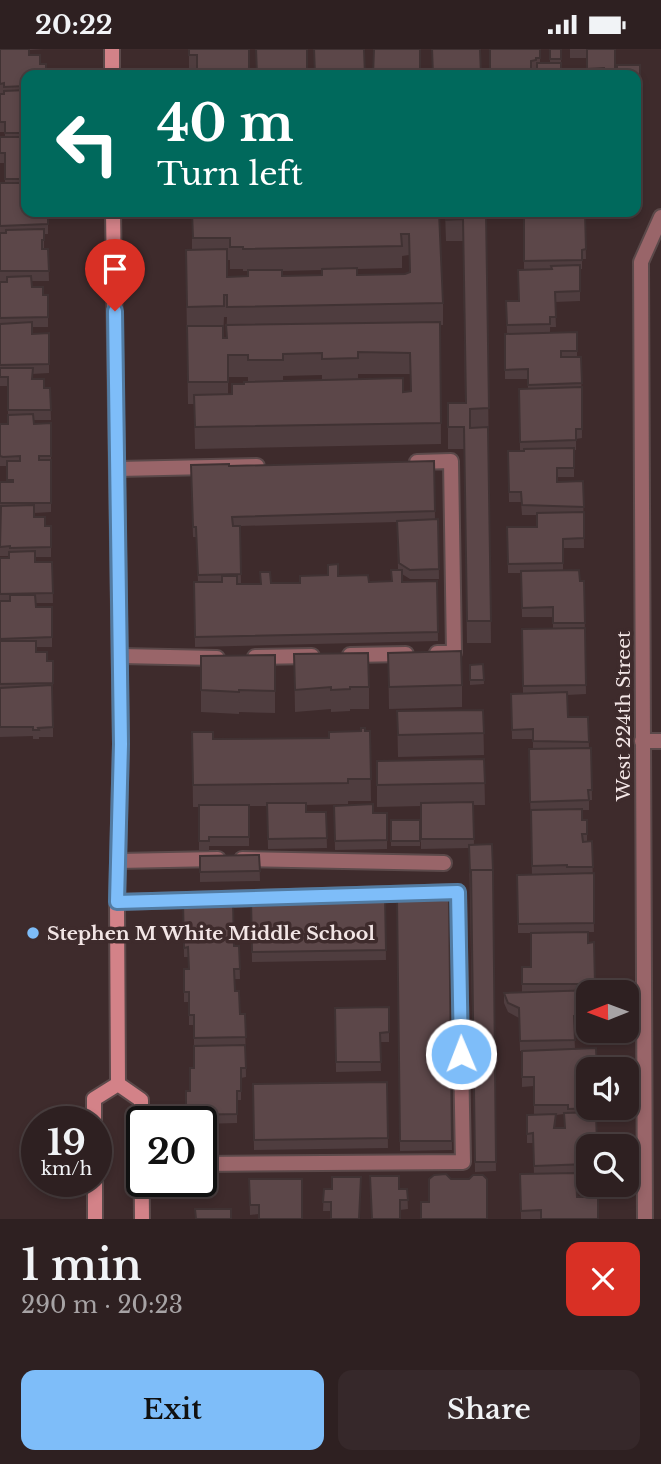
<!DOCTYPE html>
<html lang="en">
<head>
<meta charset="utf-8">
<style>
	body { margin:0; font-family:"Libre Baskerville",serif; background:#36282a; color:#f1f3f6; height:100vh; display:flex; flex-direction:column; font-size:26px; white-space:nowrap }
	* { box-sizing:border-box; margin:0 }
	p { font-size:23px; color:#a7a3a5 }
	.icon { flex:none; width:38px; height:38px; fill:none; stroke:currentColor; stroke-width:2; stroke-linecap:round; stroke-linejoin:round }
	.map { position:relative; height:1170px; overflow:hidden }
	.drawer { display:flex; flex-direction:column; background:#2e2021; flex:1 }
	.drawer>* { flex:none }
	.top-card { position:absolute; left:21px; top:21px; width:620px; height:147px; border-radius:14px; box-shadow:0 4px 10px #0003,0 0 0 2px #493e3f; background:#00695c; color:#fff; overflow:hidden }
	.needle { width:46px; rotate:269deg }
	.buttons { position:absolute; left:576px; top:931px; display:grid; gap:14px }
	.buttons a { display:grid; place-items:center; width:63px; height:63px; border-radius:14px; background:#2e2021; box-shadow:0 4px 10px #0003,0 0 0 2px #493e3f; font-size:35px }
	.speed { position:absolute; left:21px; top:1057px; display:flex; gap:14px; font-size:35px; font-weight:700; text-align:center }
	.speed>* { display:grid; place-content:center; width:91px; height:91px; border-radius:50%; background:#2e2021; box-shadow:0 4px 10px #0003,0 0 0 2px #493e3f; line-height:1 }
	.speed small { font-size:18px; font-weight:400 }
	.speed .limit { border:4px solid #111; border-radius:10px; background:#fff; color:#111 }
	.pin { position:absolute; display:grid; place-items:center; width:60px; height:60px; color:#fff; margin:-72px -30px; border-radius:50% 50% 50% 0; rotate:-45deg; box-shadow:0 0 7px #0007 }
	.pin .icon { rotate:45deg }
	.me { position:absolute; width:77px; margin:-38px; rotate:359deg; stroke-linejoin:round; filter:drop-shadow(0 0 5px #0008) }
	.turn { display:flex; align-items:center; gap:24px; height:147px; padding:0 21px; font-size:32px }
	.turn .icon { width:91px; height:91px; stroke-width:2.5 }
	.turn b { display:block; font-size:49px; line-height:60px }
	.round { display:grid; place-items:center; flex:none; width:74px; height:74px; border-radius:14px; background:#36282a }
	.head { display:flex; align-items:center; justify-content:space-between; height:119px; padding:0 21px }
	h1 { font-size:42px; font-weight:600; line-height:52px }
	.cta { display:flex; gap:14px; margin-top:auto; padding:14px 21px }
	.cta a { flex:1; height:80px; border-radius:14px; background:#7ebdf9; color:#111; font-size:28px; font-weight:600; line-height:80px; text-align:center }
	.cta a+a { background:#36282a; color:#f1f3f6 }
	.status { display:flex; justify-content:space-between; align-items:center; height:49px; padding:0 35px; background:#2e2021; direction:ltr }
	.status svg { height:19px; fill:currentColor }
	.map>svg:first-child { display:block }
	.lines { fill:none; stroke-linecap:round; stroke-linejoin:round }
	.lane-casing { stroke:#5b494a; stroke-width:18 }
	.street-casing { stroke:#5b494a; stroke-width:18 }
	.secondary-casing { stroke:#5b494a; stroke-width:18 }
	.lane { stroke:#996569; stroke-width:14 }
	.street { stroke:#996569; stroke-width:14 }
	.secondary { stroke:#d38288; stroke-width:14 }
	.wall { fill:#4f3d3f; fill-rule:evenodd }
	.building { fill:#5c4749; stroke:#403233; stroke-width:2 }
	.route-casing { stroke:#527ba2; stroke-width:18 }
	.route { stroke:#7ebdf9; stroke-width:12 }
	.poi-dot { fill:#7ebdf9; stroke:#3e2b2c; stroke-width:2.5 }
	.labels { text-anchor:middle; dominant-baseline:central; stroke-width:7; stroke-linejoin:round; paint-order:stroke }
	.street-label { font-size:19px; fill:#f2e5e5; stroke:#3e2b2c }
	.poi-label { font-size:19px; font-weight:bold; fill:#f2e5e5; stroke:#3e2b2c; text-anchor:start }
</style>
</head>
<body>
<div class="status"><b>20:22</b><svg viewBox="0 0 49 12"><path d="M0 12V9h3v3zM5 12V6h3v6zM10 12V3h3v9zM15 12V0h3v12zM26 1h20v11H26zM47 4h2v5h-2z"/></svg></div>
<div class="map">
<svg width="661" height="1170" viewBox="0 0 661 1170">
	<rect width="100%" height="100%" fill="#3e2b2c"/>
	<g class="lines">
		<g class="lane-casing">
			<path id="lane" d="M417,413L451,412L454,604H437
				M118,420L257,417
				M350,606L406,605
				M121,607L217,609
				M255,608L312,607
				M242,810L444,814
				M118,812L218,810
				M117,853L458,843L463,1113L201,1115"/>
		</g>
		<g class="street-casing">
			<path id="street" d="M642,692H661
				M645,1170L641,213L661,168"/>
		</g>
		<g class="secondary-casing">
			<path id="secondary" d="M112,0V26
				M113,163L121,695L117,853L118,1035
				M118,1035L141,1051L142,1170
				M94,1073V1050L118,1035
				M95,1132V1170"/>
		</g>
		<use href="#lane" class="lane"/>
		<use href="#street" class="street"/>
		<use href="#secondary" class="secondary"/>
	</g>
	<path class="wall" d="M0,0H44L29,1L26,26V163H48V185H44V200H48L49,232H32V238L43,246H48V278H32V285L49,284V324L32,325L33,330L44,339H50L51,371H34V375L51,407V463L34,464V468L45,477L51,498V508H35V513H52L53,554H35L36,558H52V598H36V603L47,612H53V688H39V690H33V687L0,688V509H9V507H0V433H7V417H0V375H8V337H0V233H7V232H0V134H5V114H0V88H5V83H0V45H4V44H0Z
		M189,0H249L197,25V20H189Z
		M540,0V14H550V0H561V26L537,19L536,21L490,26Z
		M570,0H615V26H587V9H570Z
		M640,16V49H635V26Z
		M183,163H439L443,254V276H440L441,395L195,400L194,355H188L186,223L192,201V170H183ZM409,206L410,223L405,225L357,226V220L402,219V207ZM227,211H230V220H243V222H248V227L227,228ZM322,221V226L282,227V222ZM224,268H227L226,289H223ZM358,325H410V343H403L358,330ZM322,326V331L283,332V327ZM228,328H248V333L232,345H228Z
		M445,163H486L491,594H467L464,400H448V354H465L463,192H446Z
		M524,163H593H585L586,210H582V220H580V252L555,253L556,278H550V284L577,283V308H581L582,389L576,390V401H574V428H557V433L583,432L584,499H563V521L580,532H584L586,645L567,646L568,668H588L589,699H591L592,751H589V761H582V771H587V793L592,792L594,883H588V894L594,893L595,943H588V976L574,977L575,1000L597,1059V1069H596L588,1097V1125H576L577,1148L598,1170H521L520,1125H534L533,1094H527V1075L534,1065V1037L522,1038V1002H520L519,969L508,963L504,954V944H522V918H531V884H518L517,826H532L529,700H533V690H512L511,645L523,644L522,580H553V568H522L521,524H508L507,478H537V466H522L521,453H509L508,402H520L519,340H528V330H505V285H507L506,252H519L524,221ZM564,1065V1079H555L556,1066Z
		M434,412L435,470H438L439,530H410L402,525V533L437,532L438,592L195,598L194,533H198L196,488H193L191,416L229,417ZM397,473L398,521L392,532L369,533L338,527L300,534L241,535L240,477Z
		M388,604L462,636V658L389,660Z
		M294,605L369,638V660H350V662L331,663V660L295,663Z
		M275,606V664L239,663V665L201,663V607Z
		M483,615L484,635L470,636V616Z
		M483,661L484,706L398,708L397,662Z
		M365,682H370L371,752H348V755L306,756V763H326L327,799L268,800L267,757H249V797H209V802H199V758H193L192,683L213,690L329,689Z
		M484,710L485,756H473L474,796L492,795L496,1122L475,1123L469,799L421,800V757L377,758V712Z
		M334,757L373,764H387V800L335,801Z
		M391,771H420V797H391Z
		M259,806L260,832L200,833V823Z
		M385,846L386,911L252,913L251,848L270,850L336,849Z
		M397,850H449L452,1101L400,1102Z
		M183,853L234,897H239L240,930H235V942L240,965H245L246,1028L241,1029V1051H237V1074L201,1075V1073H186V1042H190L194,1019V976H189V953H184V920H189L188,908H184Z
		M389,958V993H380L381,1022L336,1023L335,959Z
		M387,1033L388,1099L254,1101L253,1035Z
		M249,1130L302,1170L259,1165L250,1166Z
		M324,1140L359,1170L331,1162H323Z
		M399,1140H407L408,1160L400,1161Z"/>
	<path class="building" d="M0,0H29V6H40V15H46V26H26V39L25,40V37L4,38V34L0,35Z
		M189,0H249V26H188V25H197V6H189Z
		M256,0H307V26H257Z
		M314,0H364L365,26H315Z
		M374,0H420V26H373Z
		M432,0H480L481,26H433Z
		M490,0H540V9H536V11L531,12V26H490Z
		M550,0H561V10H550Z
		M587,0H615V26H604V19L587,20Z
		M537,14H561V26H537Z
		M617,16H640V40H635V26H617Z
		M583,22V26H566V23Z
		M26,41V84H5V73H0V45H4V42Z
		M0,88H26V130H5V104H0Z
		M0,134H26V163H48V175L0,177Z
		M192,163H439L443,254L227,258V246H224V257L187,258L186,201L227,200V228L248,227V221H282V227L322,226V220L357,219V226L405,225L410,223L409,185H401L402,197L243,200V198H230V189H193Z
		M446,163H486L489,359L470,360V379L488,378L491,572H467L464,378H448V354H466L463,170L446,171Z
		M524,163H585L586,200L582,201V211L524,212Z
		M44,180V191H42V200H48L49,222H0V184H6V181Z
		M580,216V242L555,243L556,268H550V275L507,276L506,252H519L518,221L552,220L551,217Z
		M31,227L32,238H43V246H48V268L0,269V233H7V228Z
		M32,273V285L49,284V315L0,316V275Z
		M440,273L441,374L195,378L194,346L232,345V335H244V333L403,329V343L411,342L410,304L358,303V309L322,310V304L283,305V311H248V306H228V333H188L187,277H223V289H227L226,276Z
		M577,283V302H561V308H581L582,334L528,336V320L505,321V285Z
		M0,319H33L32,330H44V339H50L51,361H8V328H0Z
		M582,338V380H576V391L520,393L519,340Z
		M33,365L34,375L51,374V407H39V411H51V454H0V433H13V431H7V412H20V407L3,408L0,407V375H8V366Z
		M574,399V419H557V433L583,432L584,458L522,456L521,443H509L508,402H524V400Z
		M434,412L435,462L232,468L233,477H240L241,525L198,526L196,478H193L191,416L229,415V417Z
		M34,456V468H45V477H51V498L10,499V497L0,498L1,457Z
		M584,463V489L563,490V514L508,515L507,478H537V464Z
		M438,470L439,520L410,521L399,514L397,472Z
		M35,502V513H52L53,544L0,545V509H9V503Z
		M338,515V527L368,526L369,533L392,532L391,521H402V533L437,532L438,583L195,588L194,533H222V527H237V535H261L260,523H270L271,534H300V527L328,526V516Z
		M579,521L580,532H584L585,574H553V558L522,559L521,522Z
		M10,546H35L36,558H52V588L0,590V552H10Z
		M585,579L586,636L523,637L522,580Z
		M0,592H36V603H47V612H53V634L0,635Z
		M461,602L462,636L389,638L388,604Z
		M368,604L369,638H350V640L331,641V638L295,641L294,605Z
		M275,606V642L239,641V643L201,641V607Z
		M483,615L484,631H470V616Z
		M52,636L53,678L38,679L39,681H33V678H0V639Z
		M567,643L568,668H588L589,693L533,692V680L512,681L511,645Z
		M483,661L484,684L398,686L397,662Z
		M361,679H365V682H370L371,730H348V734L193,736L192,683H213V690L329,689V683L361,682Z
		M591,699L592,741H588L589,751L530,753L529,700Z
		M484,710L485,734L377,736V712Z
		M473,753L474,790H421V754Z
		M267,754H306V763H326L327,789L268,790Z
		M373,755V764H387V791L335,792L334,757Z
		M199,756H249V788H209V792H199Z
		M582,760V771H587V785H582L583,793L592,792L593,818H567V816L532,817L531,761Z
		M391,771H420V792H391Z
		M492,795L493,821H471L470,824L469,796Z
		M259,806L260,822L200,823V807Z
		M471,821H493L496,1113H475Z
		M594,824V874L518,875L517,826Z
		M385,846L386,901L252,903L251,848H270V850L300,849V847H336V849Z
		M397,850H449L452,1092H400Z
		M233,852L234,897H239L240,920H234L235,942H239L240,965H245L246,988L194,989V966H189V943H184V920H189L188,898L184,899L183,853Z
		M588,883V894L594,893L595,935H522V918H531V884Z
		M595,941V943H588V967H574L575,991L520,992L519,959L508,954L504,944Z
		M389,958V983L380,984L381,1013H336L335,959Z
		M245,996L246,1019H241V1042H237V1065L186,1066V1042H190V1019H194V997Z
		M596,999L597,1020H588V1059H597L568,1060V1056H534V1028H522V1002Z
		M387,1033L388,1089L254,1091L253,1035Z
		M596,1063L597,1097H588V1115L534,1117L533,1084L527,1085V1066L556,1065L554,1079H565L564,1064Z
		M576,1124L577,1148H598V1170H541V1161L521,1162L520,1125Z
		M446,1125L451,1130H469L473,1126H483L487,1130V1170H421V1153H429V1130L434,1126Z
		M370,1127H399V1140H407L408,1151H400V1170H372Z
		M332,1128H361L359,1170H331V1153H323L324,1140H332Z
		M249,1130H302V1170H259V1156H250Z
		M195,1160H231V1170H196Z"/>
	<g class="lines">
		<g class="route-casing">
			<path id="route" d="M115,262L121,695L117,853L458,843L461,1005"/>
		</g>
		<use href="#route" class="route"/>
	</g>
	<circle class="poi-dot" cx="33" cy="884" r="7"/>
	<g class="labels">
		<g class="street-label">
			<text transform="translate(623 667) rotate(-90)">West 224th Street</text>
		</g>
		<g class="poi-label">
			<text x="47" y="884">Stephen M White Middle School</text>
		</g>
	</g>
</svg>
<div class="buttons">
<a><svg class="needle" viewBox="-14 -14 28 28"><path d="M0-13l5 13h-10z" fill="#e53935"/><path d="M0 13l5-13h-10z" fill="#a7a3a5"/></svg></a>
<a><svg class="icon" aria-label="sound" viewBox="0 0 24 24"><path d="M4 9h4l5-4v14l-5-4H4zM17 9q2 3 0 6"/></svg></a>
<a><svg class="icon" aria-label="search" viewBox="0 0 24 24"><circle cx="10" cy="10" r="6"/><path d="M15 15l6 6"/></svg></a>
</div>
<div class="speed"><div>19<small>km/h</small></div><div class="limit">20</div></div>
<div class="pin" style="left:115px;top:262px;background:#d93025"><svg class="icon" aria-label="arrive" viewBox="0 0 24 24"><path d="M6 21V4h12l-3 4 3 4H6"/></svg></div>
<svg class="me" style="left:461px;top:1005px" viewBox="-20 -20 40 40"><circle r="17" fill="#7ebdf9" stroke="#fff" stroke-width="3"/><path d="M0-11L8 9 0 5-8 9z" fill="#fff"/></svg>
<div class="top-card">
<div class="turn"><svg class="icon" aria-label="left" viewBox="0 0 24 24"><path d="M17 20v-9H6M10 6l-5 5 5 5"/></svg><div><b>40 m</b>Turn left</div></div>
</div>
</div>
<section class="drawer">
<div class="head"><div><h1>1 min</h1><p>290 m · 20:23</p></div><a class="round" style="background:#d93025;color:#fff"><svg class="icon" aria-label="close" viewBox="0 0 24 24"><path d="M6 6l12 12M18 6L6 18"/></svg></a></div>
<div class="cta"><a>Exit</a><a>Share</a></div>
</section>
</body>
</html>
